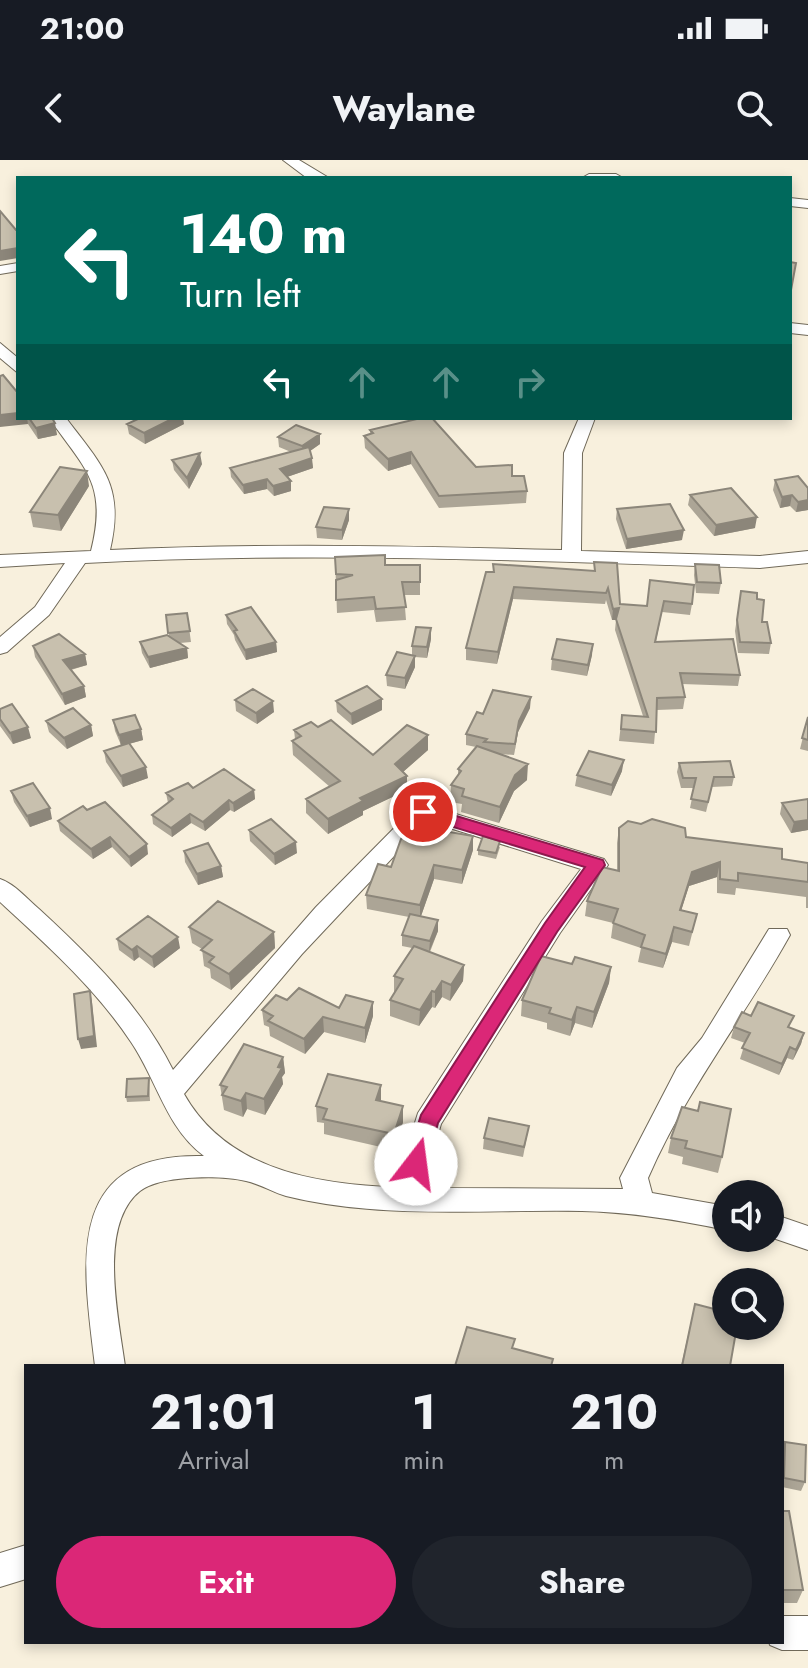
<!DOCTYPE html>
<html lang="en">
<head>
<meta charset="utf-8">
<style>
	body { margin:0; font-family:Jost,sans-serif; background:#20242c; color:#f1f3f6; height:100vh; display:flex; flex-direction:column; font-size:30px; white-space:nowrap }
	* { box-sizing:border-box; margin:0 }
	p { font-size:26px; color:#9ea1a6 }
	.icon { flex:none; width:44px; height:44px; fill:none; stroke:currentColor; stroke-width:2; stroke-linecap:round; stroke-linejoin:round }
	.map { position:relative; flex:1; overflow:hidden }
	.panel { position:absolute; left:24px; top:1204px; width:760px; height:280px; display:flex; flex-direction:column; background:#171b24; border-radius:0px; box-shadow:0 4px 12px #0003 }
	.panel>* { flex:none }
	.guide { position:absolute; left:16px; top:16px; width:776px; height:244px; border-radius:0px; box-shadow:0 4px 12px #0003; background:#00695c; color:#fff; overflow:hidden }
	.fabs { position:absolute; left:712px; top:1020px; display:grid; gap:16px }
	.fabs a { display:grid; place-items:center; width:72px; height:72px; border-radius:50%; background:#171b24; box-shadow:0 4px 12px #0003; font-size:40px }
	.pin { position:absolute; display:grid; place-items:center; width:68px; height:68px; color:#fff; margin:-34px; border:4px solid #fff; border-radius:50%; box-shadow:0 2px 8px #0007 }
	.me { position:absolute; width:88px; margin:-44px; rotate:15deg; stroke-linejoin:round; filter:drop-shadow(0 0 6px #0008) }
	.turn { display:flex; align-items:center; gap:28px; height:168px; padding:0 32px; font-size:36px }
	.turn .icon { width:104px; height:104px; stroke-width:2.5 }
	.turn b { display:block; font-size:56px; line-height:68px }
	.lanes { display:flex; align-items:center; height:76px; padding:0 32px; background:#0003; justify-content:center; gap:40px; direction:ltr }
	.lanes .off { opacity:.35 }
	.eta { display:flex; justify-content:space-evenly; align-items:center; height:136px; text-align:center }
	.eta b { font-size:48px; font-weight:700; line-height:56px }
	.button { display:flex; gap:16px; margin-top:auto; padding:16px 32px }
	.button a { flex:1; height:92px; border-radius:48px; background:#db2777; color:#fff; font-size:32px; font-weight:700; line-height:92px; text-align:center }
	.button a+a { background:#20242c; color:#f1f3f6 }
	.status { display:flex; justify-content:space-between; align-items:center; height:56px; padding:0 40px; background:#171b24; direction:ltr }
	.status svg { height:22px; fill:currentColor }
	header { display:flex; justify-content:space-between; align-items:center; height:104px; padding:0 32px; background:#171b24; font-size:36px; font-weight:700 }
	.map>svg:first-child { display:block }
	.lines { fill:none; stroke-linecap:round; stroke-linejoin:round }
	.minor-casing { stroke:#706959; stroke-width:2 }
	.minor { fill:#fff; fill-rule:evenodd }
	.wall { fill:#aca596 }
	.shaded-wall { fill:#8c867a }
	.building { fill:#c8c0ae; stroke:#8c867a; stroke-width:2 }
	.route { fill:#db2777; stroke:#8e194d; stroke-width:2 }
</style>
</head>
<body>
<div class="status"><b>21:00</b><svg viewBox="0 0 49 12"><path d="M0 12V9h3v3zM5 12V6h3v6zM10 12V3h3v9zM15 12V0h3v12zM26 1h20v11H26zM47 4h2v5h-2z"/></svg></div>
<header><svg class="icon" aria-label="back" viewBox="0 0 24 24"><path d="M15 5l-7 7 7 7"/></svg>Waylane<svg class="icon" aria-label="search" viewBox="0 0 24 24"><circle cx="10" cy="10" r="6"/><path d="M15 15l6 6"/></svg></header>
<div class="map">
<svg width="808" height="1508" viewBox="0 0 808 1508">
	<rect width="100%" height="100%" fill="#f8f0dd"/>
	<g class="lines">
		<g class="minor-casing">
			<path id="minor" d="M283,0H299L329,18H307Z
				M589,14H616L623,18H582Z
				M790,38L808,40V48L790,46Z
				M18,103V111L0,114V106Z
				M790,163L808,165V175L790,173Z
				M0,183L18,198V213L0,198Z
				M49,258H66C103,307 125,326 110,390C261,383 411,386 562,390L564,293L579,258H595L582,293L581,391L760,396L808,391V403L760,408C535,401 311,391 85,403L49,455L7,492L0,494V477L35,447L65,403L0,407V395L91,391C108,324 85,309 49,258Z
				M423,644L604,699L608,705L560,773L441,964L430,1002L450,1028L623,1029L620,1018L677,908L702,878L769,769H787L790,775C744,858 686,930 648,1018L652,1033L726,1046V1070C678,1060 631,1052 582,1051C483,1049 383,1060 286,1036C272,1032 260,1024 246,1021C221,1015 161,1015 140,1031C97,1065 119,1160 125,1206H95C83,1105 62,992 204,996C166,968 157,920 131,882C96,829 47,785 0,742V719C15,724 27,739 39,749C91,797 141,846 173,910L316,747L415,647ZM427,661L581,709L542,761L418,953L402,1004L418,1028C331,1026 231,1017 184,934L302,794Z
				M770,1053L808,1066V1090L770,1077Z
				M26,1385V1419L0,1427V1393Z
				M782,1456H808V1490H782L770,1485L769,1482H782Z"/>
		</g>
		<use href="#minor" class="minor"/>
	</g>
	<path class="wall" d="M18,258H52L57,275L38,279L28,264Z
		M127,264H184L145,284L129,274Z
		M370,270L476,307L512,316L527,331L526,343L439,348L411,304L388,311L365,288L364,276L370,274Z
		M278,277L320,284L310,291L313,308L287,317L291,321V331L274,336L267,329L244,334L231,317L230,308L291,292L279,287Z
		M172,300L202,304L189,329L174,310Z
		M775,320L808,328V350L796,352L790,346L780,348L773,330Z
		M89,326L61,371L33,367L30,352Z
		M690,335L755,368L714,376L688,345Z
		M349,349V360L342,380L317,378L316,367Z
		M617,349L682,380L626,389L616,359Z
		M335,397L385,405H420V435H404L406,460L376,462L374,450L337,453Z
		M594,402L620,444L647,446L650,420L692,444L690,455L662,452L656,481L740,515L738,526L682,524L685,537L683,549L657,550L654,584L619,581L622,555L643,556L615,470L616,460H612L606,440L605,444L513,439L497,504L466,500V488L493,412V404L594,411Z
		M695,404L721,423L719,434L696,433L694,415Z
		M741,431L757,439L762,462L771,483L769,494L738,493L735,471Z
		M187,453L191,482L180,483L187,488L188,498L150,508L142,493L140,482L169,476L166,455Z
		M226,455L276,482L277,492L246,500L235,480L234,475L227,464Z
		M431,479L427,498L415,497V507L405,529L387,526L386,515L412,495V486Z
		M33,486L85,494L87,505L71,510L84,526L86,537L65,545L35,497Z
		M592,495L587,516L551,510L552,499Z
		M382,539V550L352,565L337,552L336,541Z
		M235,540L274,552L257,564L236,551Z
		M530,548L518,572L514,595L499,594L527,620L514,631L499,663L461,652L462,644L450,642L451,625L458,616V609L476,587L466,585V574L483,554Z
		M0,549L31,578L13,584L0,566Z
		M808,557V591L800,589Z
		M113,560L141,569L143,580L129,584L148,618L123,627L106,602L104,591L121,585L115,571Z
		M46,561L91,565L93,576L67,589L49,572Z
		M318,567L373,595L428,575V590L403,612L407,630L363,651V655L328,674L306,653V639L330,627L293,595L292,581L295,579L294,570Z
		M679,603L734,617L732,626L712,627L706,652L690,648L694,628H681L677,612Z
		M622,611L611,636L575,626L577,615Z
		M193,628L254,630L255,639L234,652L230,650L205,671L191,663L172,677L153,664L152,655L168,643L166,633Z
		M11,631L52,659L30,667L14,642Z
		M808,639V670L791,673L780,654L782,643Z
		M83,646L148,694L131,707L112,687L93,699L60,671L58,661Z
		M619,668L686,677L782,699L808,703V748H806V737L736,728L735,735L717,733V717L689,726L681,750L697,754L689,786L672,782L663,808L638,802L641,788L611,778L613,763L585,756L587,741L617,710V683Z
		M249,670L297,693L275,705L250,681Z
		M500,687L496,699L478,695V690Z
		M473,690L462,724L434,719L421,756L438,771L430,792L464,805L463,821L450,841L442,837L435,848L432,847L419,866L390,856V840L395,832H394V816L412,788L402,786V775L409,757L367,749L366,735L391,707Z
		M184,691L221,706L223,717L198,725L185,702Z
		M189,767L274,772L275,788L231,830L211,818L210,809L204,806L202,789L192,783Z
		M117,779L180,788L154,808L139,797L134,801L119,790Z
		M572,804L611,807L609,823L592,868L575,863L570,876L547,869V863L521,856L522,840Z
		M287,840L339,848L373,856L365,883L324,872L305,894L270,876L269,867L264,865L262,850Z
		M751,856L804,873L801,884L793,900L787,898L779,915L740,899L745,883L731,878L734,867Z
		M283,897L285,913L282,917L283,924L265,955L247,949L243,957L224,950L220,925Z
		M149,918L150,941L127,942L126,937Z
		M381,941L403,962L394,990L324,974V963L317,962L316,946Z
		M698,951L722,997L718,1013L682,1004L683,997L668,993L671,978Z
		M529,966L523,997L483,989L484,978Z
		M695,1144L730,1206H681Z
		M785,1282L805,1322L801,1331L782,1327V1288Z
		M782,1351L803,1430L797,1443H782Z"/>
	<path class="shaded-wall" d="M18,88V98L0,101V91Z
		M18,253V258H27L28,264L0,267V255Z
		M174,258H183L184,264L145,284L144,273Z
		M55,263L57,275L38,279L36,268Z
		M320,274V284L303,296L302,286Z
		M411,292V304L388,311V299Z
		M200,293L202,304L189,329L187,318Z
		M312,298L313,308L281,319L280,309Z
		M87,311L89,326L61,371L58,355Z
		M267,319V329L244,334L243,325Z
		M291,321V331L274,336L273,326Z
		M792,335L790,346L780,348L782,337Z
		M808,340V350L796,352L798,342Z
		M349,349V360L342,380V370Z
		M757,357L755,368L714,376L716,365Z
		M684,370L682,380L626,389L627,379Z
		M514,427L513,439L497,504L498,492Z
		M619,448L617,460H612L613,449Z
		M431,468V479L427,498V487Z
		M276,482L277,492L246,500L245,490Z
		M593,484L592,495L587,516L588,505Z
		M187,488L188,498L150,508L148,497Z
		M85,494L87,505L65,511L63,500Z
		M415,496V507L405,529V518Z
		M84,526L86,537L65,545L62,534Z
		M531,537L530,548L518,572L514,595L519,561Z
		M382,539V550L352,565L351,554Z
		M273,541L274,552L257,564L256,553Z
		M91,565L93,576L67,589L64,578Z
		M28,567L31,578L13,584L10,573Z
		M141,569L143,580L121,586L119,575Z
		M428,575V590L395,619V604Z
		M624,600L622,611L611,636L612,625Z
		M528,604L527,620L514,631L499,663L500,647L515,615Z
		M146,607L148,618L123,627L121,616Z
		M407,616V630L363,651V655L328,674V659L360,638Z
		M254,630L255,639L234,652L233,643Z
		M229,640L230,650L205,671L203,662Z
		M50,648L52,659L30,667L27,656Z
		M190,654L191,663L172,677L171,668Z
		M808,660V670L791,673L794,662Z
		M473,676V690L462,724V710Z
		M110,677L112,687L93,699L91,689Z
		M296,682L297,693L275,705L274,694Z
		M147,684L148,694L131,707L129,697Z
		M720,702L717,717L689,726L677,764L680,750L692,712Z
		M434,705V719L420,759V745Z
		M221,706L223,717L198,725L197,714Z
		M438,760V771L429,792L430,781Z
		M674,767L672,782L663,808L666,794Z
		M274,772L275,788L231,830L229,814Z
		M178,777L180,788L154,808L152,797Z
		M137,786L139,797L134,801L132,790Z
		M464,805L463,821L450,841L451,825Z
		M611,807L609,823L592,868L594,852Z
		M442,821V837L435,848V832Z
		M90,831L92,842L97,887L81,889L78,879Z
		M432,831V847L419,866L420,850Z
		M373,842V856L365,883V868Z
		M577,847L575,863L570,876L572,860Z
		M323,857L324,872L305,894L304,879Z
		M804,873L801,884L793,900L796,890Z
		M790,887L787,898L779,915L782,904Z
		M283,897L285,913L282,917L283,924L265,955L264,939L278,907Z
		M381,925V940L376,956V940Z
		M246,933L247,949L243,957L241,941Z
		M403,946V962L394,990V974Z"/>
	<path class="building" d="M0,51L16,70H18V88L0,91Z
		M790,102L796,103L791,130H790Z
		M3,215L18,233V253L0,255V216Z
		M29,258H52L55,263L36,268Z
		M140,258H174L144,273L127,264Z
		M421,258H432L476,307L512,305V316H524L527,331L439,336L411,292L388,299L364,276L373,273L370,270Z
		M296,265L320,274L302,286L278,277Z
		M309,287L312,298L280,309L291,321L273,326L267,319L243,325L230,308Z
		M200,293L187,318L172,300Z
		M60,307L87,311L58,355L30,352Z
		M798,316L808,328V340L798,342L792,335L782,337L775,320Z
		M731,328L757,357L716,365L690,335Z
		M670,344L684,370L627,379L617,349Z
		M324,347L349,349L342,370L316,367Z
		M385,395V405H420V422H402L406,447L376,449L374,437L336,440V420L353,415L336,414L335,397Z
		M594,402L617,403L620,444L647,446L650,420L694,425L692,444L664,441L655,482L733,479L740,515L680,513L685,537L657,538L656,572L621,569L622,555L648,557L616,459L619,448L613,449L608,428L606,433L514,427L498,492L466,488L486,412H494L493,404L595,411Z
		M695,404L719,405L721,423L697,422Z
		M741,431L757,433V439L764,440L762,462H767L771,483L740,482L737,460Z
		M251,447L276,482L245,490L234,471L237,470L226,455Z
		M187,453L190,471L168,473L166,455Z
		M416,467L431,468L427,487L412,486Z
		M59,474L85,494L63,500L84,526L62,534L33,486Z
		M167,475L187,488L148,497L140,482Z
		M557,479L593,484L588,505L552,499Z
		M397,492L415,496L405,518L386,515Z
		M367,526L382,539L351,554L336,541Z
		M253,529L273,541L256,553L235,540Z
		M493,530L531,537L519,561L515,584L484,582L487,579L466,574L477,552L483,554Z
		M12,544L28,567L10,573L0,559V549Z
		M73,548L91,565L64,578L46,561Z
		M135,555L141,569L119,575L113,560Z
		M808,557V580L802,578Z
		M331,560L373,595L407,565L428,575L395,604L407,616L360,638L363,641L328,659L306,639L340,621L292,581L301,576L294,570L311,562L318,567Z
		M129,583L146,607L121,616L104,591Z
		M477,586L528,604L515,615L500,647L462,636L464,629L451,625L461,611L458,609Z
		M589,591L624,600L612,625L577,615Z
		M730,601L734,617H714L708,642L691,639L696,618H683L679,603Z
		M224,609L254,630L233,643L229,640L203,662L190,654L171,668L152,655L173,639L166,633L188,623L193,628Z
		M33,623L50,648L27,656L11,631Z
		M808,639V660L794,662L782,643Z
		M105,642L147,684L129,697L110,677L91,689L58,661L83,646L87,650Z
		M271,659L296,682L274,694L249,670Z
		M652,659L685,668L686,677L782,689V699L808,703V722L738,713V721L720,719V702L692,712L680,750L697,754L692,772L674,767L666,794L641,787L645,775L613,763L618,749L587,741L602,707L619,711V668L628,661L641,664Z
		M414,666L473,676L462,710L434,705L420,745L366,735L378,704L391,707L401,679Z
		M483,676L500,681L496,693L478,690Z
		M208,683L221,706L197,714L184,691Z
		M218,741L274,772L229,814L209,802L214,797L201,790L212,780L189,767Z
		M410,754L438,760L430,781L402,775Z
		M148,756L178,777L152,797L137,786L132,790L117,779Z
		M414,786L464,805L451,825L442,821L435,832L432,831L420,850L390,840L403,819L394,816Z
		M541,796L572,804L575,797L611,807L594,852L577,847L572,860L549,853L551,848L522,840Z
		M299,828L339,848L346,835L373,842L365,868L323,857L304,879L268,861L273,856L262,850L276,835L287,840Z
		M90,831L94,876L78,879L74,834Z
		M758,842L794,856L788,867L804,873L796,890L790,887L782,904L742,888L750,873L734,867L742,852L751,856Z
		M244,884L283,897L278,907L282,908L264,939L246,933L241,941L222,935L227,927L220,925Z
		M328,914L381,925L376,940L403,946L394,974L323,959L327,949L316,946Z
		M149,918L148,936L126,937L127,919Z
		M700,942L731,949L722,997L685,988L687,981L671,978L682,947L698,951Z
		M489,958L529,966L524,987L484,978Z
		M695,1144L726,1152V1166H737L730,1206H682Z
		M467,1167L515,1179L512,1188L553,1199L551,1206H455Z
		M785,1282L806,1285L805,1322L784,1318Z
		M782,1351H789L803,1430H782Z"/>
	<path class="route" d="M423,646L603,700L605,705L557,772L438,963L427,1004L416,1013L406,1004L421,955L545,763L585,707L417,656L414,652Z"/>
</svg>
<div class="fabs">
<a><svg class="icon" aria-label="sound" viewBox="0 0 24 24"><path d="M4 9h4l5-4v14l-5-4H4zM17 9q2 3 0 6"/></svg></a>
<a><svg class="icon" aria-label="search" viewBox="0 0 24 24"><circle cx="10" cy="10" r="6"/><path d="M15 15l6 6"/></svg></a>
</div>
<div class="pin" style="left:423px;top:652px;background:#d93025"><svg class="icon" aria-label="arrive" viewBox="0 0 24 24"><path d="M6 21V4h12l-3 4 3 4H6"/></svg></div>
<svg class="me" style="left:416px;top:1004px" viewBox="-20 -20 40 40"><circle r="19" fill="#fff"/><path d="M0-13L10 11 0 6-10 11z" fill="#db2777"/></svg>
<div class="guide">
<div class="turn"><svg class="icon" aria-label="left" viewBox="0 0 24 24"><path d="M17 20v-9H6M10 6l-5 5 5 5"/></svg><div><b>140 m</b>Turn left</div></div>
<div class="lanes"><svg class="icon" aria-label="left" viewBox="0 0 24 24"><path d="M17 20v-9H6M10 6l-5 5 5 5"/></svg><svg class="icon off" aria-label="ahead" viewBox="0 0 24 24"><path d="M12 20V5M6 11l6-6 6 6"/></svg><svg class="icon off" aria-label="ahead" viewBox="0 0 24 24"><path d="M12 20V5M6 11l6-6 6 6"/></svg><svg class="icon off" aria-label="right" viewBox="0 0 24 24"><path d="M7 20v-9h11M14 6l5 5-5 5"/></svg></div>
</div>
<section class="panel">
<div class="eta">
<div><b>21:01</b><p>Arrival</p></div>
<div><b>1</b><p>min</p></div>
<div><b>210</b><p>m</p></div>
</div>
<div class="button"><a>Exit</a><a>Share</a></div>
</section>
</div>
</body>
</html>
